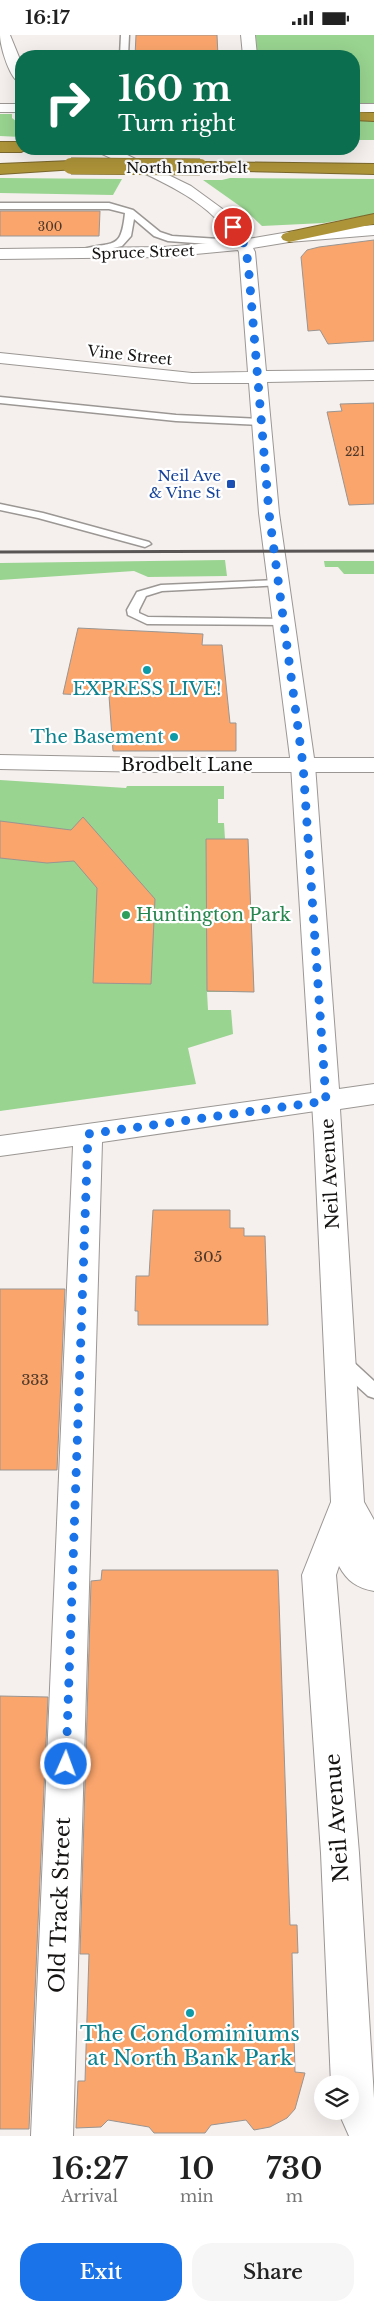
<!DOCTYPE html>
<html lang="en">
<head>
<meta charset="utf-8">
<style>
	body { margin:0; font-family:"Libre Baskerville",serif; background:#f6f6f6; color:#222; height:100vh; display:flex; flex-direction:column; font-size:19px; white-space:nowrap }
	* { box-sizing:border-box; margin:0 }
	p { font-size:16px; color:#767676 }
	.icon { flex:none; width:28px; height:28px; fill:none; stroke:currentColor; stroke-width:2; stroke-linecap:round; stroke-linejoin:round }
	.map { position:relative; height:2101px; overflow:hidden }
	.details { display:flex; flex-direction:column; background:#fff; flex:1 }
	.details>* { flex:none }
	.hud { position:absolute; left:15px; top:15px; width:345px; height:105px; border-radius:20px; box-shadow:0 5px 20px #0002; background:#0b6e4f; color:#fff; overflow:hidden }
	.tools { position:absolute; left:314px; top:2040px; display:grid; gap:10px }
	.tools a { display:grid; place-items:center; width:45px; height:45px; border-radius:50%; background:#fff; box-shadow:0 5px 20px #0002; font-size:25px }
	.pin { position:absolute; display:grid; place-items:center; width:42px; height:42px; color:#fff; margin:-21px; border:2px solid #fff; border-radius:50%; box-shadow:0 1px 5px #0007 }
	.me { position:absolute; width:55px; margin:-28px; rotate:2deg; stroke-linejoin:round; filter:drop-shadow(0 0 4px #0008) }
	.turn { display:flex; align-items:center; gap:18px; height:105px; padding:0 20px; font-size:22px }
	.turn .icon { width:65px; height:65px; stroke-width:2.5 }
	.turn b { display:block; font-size:35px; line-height:42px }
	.eta { display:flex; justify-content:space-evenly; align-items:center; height:85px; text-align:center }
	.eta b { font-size:30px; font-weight:600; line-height:35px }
	.cta { display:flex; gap:10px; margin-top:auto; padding:10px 20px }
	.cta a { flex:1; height:58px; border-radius:20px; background:#1a73e8; color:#fff; font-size:20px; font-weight:600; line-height:58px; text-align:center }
	.cta a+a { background:#f6f6f6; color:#222 }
	.status { display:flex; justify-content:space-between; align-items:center; height:35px; padding:0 25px; background:#fff; direction:ltr }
	.status svg { height:14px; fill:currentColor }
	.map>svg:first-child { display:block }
	.green { fill:#99d490 }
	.building { fill:#faa56c; stroke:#999592 }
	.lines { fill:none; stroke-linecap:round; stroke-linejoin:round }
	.service-casing { stroke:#9b9794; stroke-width:3 }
	.minor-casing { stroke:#9b9794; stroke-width:2 }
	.tertiary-casing { stroke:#9b9794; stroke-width:2 }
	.motorway-casing { stroke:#79672c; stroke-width:2 }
	.service { fill:#fff; fill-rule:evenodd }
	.minor { fill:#fff; fill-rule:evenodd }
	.tertiary { fill:#fff; fill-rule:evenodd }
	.motorway { fill:#ae9439; fill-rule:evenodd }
	.rail { stroke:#585554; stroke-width:3 }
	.motorway-bridge-casing { stroke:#79672c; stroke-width:17; stroke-linecap:butt }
	.motorway-bridge { stroke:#ae9439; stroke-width:16 }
	.route { stroke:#1a73e8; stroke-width:9; stroke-dasharray:0 16.2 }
	.transit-dot { fill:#1a4fb4; stroke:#fff; stroke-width:2 }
	.culture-dot { fill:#0f9aa8; stroke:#fff; stroke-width:2 }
	.leisure-dot { fill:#2e9e5b; stroke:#fff; stroke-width:2 }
	.labels { text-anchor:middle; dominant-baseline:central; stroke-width:4.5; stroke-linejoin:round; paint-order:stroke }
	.far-number-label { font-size:12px; fill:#4f3829 }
	.far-street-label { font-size:15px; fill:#161413; stroke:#fff }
	.far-transit-label { font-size:15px; fill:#164399; stroke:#fff; text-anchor:end }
	.number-label { font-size:15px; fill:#4f3829 }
	.culture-label { font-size:18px; fill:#0d838f; stroke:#fff }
	.street-label { font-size:18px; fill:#161413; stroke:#fff }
	.leisure-label { font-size:18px; fill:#27864d; stroke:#fff; text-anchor:start }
	.near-street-label { font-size:21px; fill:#161413; stroke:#fff }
	.near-culture-label { font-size:21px; fill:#0d838f; stroke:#fff }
</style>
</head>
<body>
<div class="status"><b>16:17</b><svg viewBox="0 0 49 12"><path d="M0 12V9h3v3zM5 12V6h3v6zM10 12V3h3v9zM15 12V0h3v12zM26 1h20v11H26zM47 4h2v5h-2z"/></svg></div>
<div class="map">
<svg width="374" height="2101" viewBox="0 0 374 2101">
	<rect width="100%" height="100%" fill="#f5f0ee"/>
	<path class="green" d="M256,0H374V69H354V21H257Z
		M0,79H12V83L21,90V102L0,101Z
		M354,85L374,86V105H354Z
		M0,143L122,144L113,160L0,158Z
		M230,143L374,144V179L324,188L262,191L244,174L203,145H222Z
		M225,525L227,541L148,542L134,536L0,545V528Z
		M324,526H374V539H344L338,532H325Z
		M0,745L126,753L127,751H224V764H218V788H224L225,804L248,805L254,957H207L208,975H231L233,999L188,1013L196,1049L0,1076Z"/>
	<path class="building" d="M136,0H217L218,21H135Z
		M0,176H100L99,201H0Z
		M374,205V306L328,309L320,295L308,296L301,222L307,215L319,212Z
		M374,368V469L349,470L327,377L342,376L340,369Z
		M78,593L203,599L202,610H222L230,688H236V716H113L109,661L63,659Z
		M83,782L155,864L151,949L93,948L97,853L74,826L47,828L0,823V786L71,795Z
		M206,804H248L254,957L207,956Z
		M153,1175H230V1193H244V1201H265L268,1290H138V1276H135L136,1241H149Z
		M0,1254H65L57,1435H0Z
		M102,1535H278L290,1890H297L298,1918H292L295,2037L305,2038L295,2074L287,2083L270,2092L254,2095L246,2085L211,2090L205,2098H154L149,2092L108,2085L101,2092L76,2093L78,2046H85L89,1919H80L91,1546L101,1545Z
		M0,1661L48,1662L29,2094H0Z"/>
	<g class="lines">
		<g class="service-casing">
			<path id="service" d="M121,0H129L128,21H120Z
				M0,168H109L133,175L160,197L172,201L235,205L239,208L235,211L168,206L154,201L134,184L131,201L122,211L86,219L83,218V214C115,206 121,215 125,178L109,174H0Z
				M0,362L176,380L262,384L267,387L262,390L176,386L0,368Z
				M0,469L43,478L149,507L151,509L145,512L38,483L0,475Z
				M278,545L282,546L284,548L282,550L162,556L146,561L139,575V578L148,582L287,584L289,586L287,588L283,590L147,589L128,580L127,575L137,557L161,550Z
				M342,1320L348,1322L374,1346V1363L368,1361L336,1332L334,1327L336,1322Z"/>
		</g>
		<g class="minor-casing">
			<path id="minor" d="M241,0H255L257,21H243Z
				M0,720L152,723H374V737H152L0,734Z
				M326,1056L336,1059L340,1066L336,1073L102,1107L73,2101H31L73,1111L0,1121V1101Z"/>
		</g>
		<g class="tertiary-casing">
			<path id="tertiary" d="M0,0H10L21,27V48C10,46 0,11 0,0Z
				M0,69H21V77H0Z
				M354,69H374V77H354Z
				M96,114H115L191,151L228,178L248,204L289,197L374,190V200L289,207L253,213L255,217L266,336L374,335V345L267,347L279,478L315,730L339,1054L374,1049V1069L340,1074L364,1467L374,1485V1556C357,1553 347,1546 339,1531L336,1540L359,1818L374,2063V2101H349L338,2076H350V2049H331L321,1818L302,1540L331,1467L314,1100L291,730L259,478L249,348H192L0,328V318L192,338L248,337L239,217L238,215L164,222L0,224V214L164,212L233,206C209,161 141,138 98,117Z"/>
		</g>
		<g class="motorway-casing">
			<path id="motorway" d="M354,77L374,78V86L354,85Z
				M0,107H21V114H27L21,117H0Z
				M71,126L76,128L79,131L76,134L0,139V129Z
				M200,127L374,129V139L195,135L192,132L195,129Z
				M374,179V189L289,207L283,205L281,202L283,199L289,197Z"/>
		</g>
		<use href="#service" class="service"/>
		<use href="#minor" class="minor"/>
		<use href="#tertiary" class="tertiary"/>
		<use href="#motorway" class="motorway"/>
		<path class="rail" d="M0,517L374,516"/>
		<g class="motorway-bridge-casing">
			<path id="motorway-bridge" d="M71,131L200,132"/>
		</g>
		<use href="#motorway-bridge" class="motorway-bridge"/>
	</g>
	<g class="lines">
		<path class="route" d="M66,1729L88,1099L326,1066L303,730L269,478L248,227L244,209L233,192"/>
	</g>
	<rect class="transit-dot" x="226" y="444" width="10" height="10" rx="2.5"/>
	<g class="culture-dot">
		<circle cx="147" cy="635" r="5"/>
		<circle cx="174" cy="702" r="5"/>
		<circle cx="190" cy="1978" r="5"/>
	</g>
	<circle class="leisure-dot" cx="126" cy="880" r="5"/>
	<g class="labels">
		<g class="far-number-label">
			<text x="50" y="191">300</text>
			<text x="355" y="416">221</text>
		</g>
		<g class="far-street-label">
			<text x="187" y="132">North Innerbelt</text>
			<text transform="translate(143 217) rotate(-2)">Spruce Street</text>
			<text transform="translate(130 320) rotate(6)">Vine Street</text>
		</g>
		<g class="far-transit-label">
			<text x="221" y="440">Neil Ave<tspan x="221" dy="17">&amp; Vine St</tspan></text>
		</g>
		<g class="number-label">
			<text x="208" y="1221">305</text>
			<text x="35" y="1344">333</text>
		</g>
		<g class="culture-label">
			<text x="147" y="654">EXPRESS LIVE!</text>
			<text x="164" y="702" text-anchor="end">The Basement</text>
		</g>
		<g class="street-label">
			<text x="187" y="730">Brodbelt Lane</text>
			<text transform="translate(330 1139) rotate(-93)">Neil Avenue</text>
		</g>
		<g class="leisure-label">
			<text x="136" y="880">Huntington Park</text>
		</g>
		<g class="near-street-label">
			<text transform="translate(337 1783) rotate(-94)">Neil Avenue</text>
			<text transform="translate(60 1870) rotate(-88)">Old Track Street</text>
		</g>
		<g class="near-culture-label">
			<text x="190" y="1999">The Condominiums<tspan x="190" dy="24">at North Bank Park</tspan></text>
		</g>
	</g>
</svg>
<div class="tools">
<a><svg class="icon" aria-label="layers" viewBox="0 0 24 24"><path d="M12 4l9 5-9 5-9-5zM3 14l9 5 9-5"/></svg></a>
</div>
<div class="pin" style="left:233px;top:192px;background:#d93025"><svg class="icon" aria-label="arrive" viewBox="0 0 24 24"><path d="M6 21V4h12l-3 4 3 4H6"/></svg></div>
<svg class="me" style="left:66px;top:1729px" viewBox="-20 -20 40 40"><circle r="17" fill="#1a73e8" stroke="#fff" stroke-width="3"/><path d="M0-11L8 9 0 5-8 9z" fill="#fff"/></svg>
<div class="hud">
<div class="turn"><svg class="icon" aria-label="right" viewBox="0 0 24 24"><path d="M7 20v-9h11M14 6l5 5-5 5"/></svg><div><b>160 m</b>Turn right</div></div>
</div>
</div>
<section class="details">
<div class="eta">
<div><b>16:27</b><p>Arrival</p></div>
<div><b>10</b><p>min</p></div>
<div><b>730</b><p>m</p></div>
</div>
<div class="cta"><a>Exit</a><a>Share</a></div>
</section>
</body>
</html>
